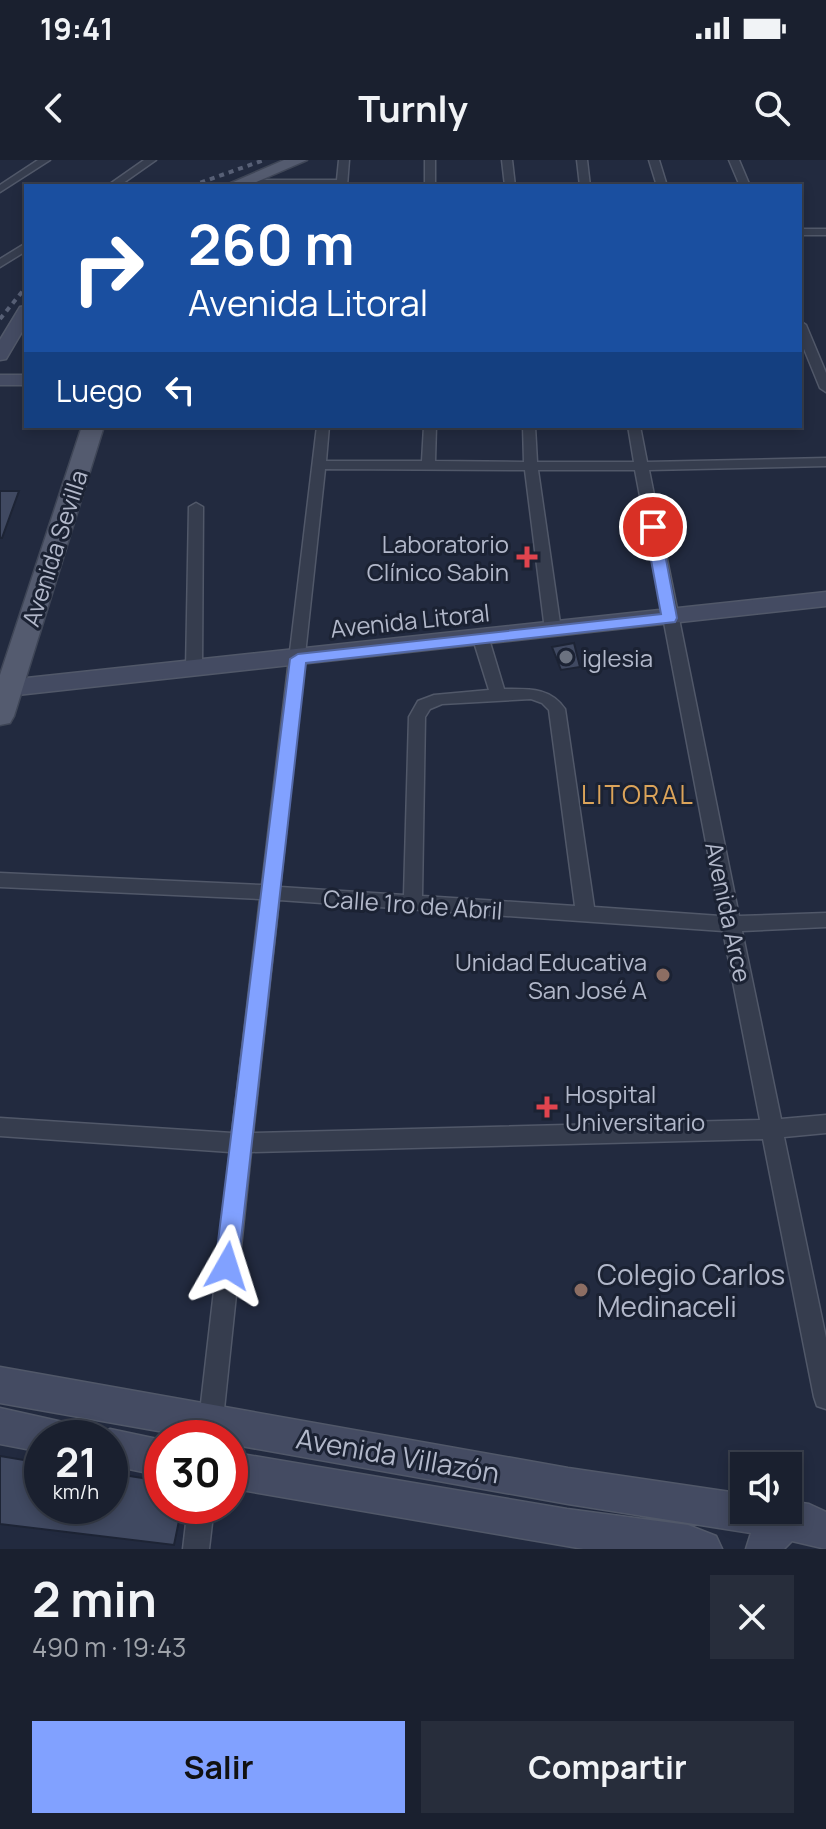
<!DOCTYPE html>
<html lang="es">
<head>
<meta charset="utf-8">
<style>
	body { margin:0; font-family:Manrope,sans-serif; background:#272d3b; color:#f1f3f6; height:100vh; display:flex; flex-direction:column; font-size:30px; white-space:nowrap }
	* { box-sizing:border-box; margin:0 }
	p { font-size:26px; color:#9fa3aa }
	.icon { flex:none; width:44px; height:44px; fill:none; stroke:currentColor; stroke-width:2; stroke-linecap:round; stroke-linejoin:round }
	.map { position:relative; height:1389px; overflow:hidden }
	.side { display:flex; flex-direction:column; background:#1a202f; flex:1 }
	.side>* { flex:none }
	.banner { position:absolute; left:24px; top:24px; width:778px; height:244px; border-radius:0px; box-shadow:0 4px 12px #0003,0 0 0 2px #383e4b; background:#1a4fa0; color:#fff; overflow:hidden }
	.buttons { position:absolute; left:730px; top:1292px; display:grid; gap:16px }
	.buttons a { display:grid; place-items:center; width:72px; height:72px; border-radius:0px; background:#1a202f; box-shadow:0 4px 12px #0003,0 0 0 2px #383e4b; font-size:40px }
	.speed { position:absolute; left:24px; top:1260px; display:flex; gap:16px; font-size:40px; font-weight:700; text-align:center }
	.speed>* { display:grid; place-content:center; width:104px; height:104px; border-radius:50%; background:#1a202f; box-shadow:0 4px 12px #0003,0 0 0 2px #383e4b; line-height:1 }
	.speed small { font-size:20px; font-weight:400 }
	.speed .limit { border:12px solid #d22; background:#fff; color:#111 }
	.pin { position:absolute; display:grid; place-items:center; width:68px; height:68px; color:#fff; margin:-34px; border:4px solid #fff; border-radius:50%; box-shadow:0 2px 8px #0007 }
	.me { position:absolute; width:88px; margin:-44px; rotate:6deg; stroke-linejoin:round; filter:drop-shadow(0 0 6px #0008) }
	.turn { display:flex; align-items:center; gap:28px; height:168px; padding:0 32px; font-size:36px }
	.turn .icon { width:104px; height:104px; stroke-width:2.5 }
	.turn b { display:block; font-size:56px; line-height:68px }
	.then { display:flex; align-items:center; height:76px; padding:0 32px; background:#0003; gap:16px; font-size:30px }
	.round { display:grid; place-items:center; flex:none; width:84px; height:84px; border-radius:0px; background:#272d3b }
	.overview { display:flex; align-items:center; justify-content:space-between; height:136px; padding:0 32px }
	h1 { font-size:48px; font-weight:700; line-height:60px }
	.button { display:flex; gap:16px; margin-top:auto; padding:16px 32px }
	.button a { flex:1; height:92px; border-radius:0px; background:#81a1ff; color:#111; font-size:32px; font-weight:700; line-height:92px; text-align:center }
	.button a+a { background:#272d3b; color:#f1f3f6 }
	.status { display:flex; justify-content:space-between; align-items:center; height:56px; padding:0 40px; background:#1a202f; direction:ltr }
	.status svg { height:22px; fill:currentColor }
	header { display:flex; justify-content:space-between; align-items:center; height:104px; padding:0 32px; background:#1a202f; font-size:36px; font-weight:700 }
	.map>svg:first-child { display:block }
	.building { fill:#404961; stroke:#1d2435; stroke-width:2 }
	.lines { fill:none; stroke-linecap:round; stroke-linejoin:round }
	.street-casing { stroke:#515869; stroke-width:3 }
	.secondary-casing { stroke:#515869; stroke-width:3 }
	.primary-casing { stroke:#3f4657; stroke-width:3 }
	.street { fill:#363d4e; fill-rule:evenodd }
	.secondary { fill:#444b62; fill-rule:evenodd }
	.primary { fill:#545b6f; fill-rule:evenodd }
	.rail { stroke:#586076; stroke-width:4; stroke-dasharray:5 5; stroke-linecap:butt }
	.route { fill:#81a1ff; stroke:#5469a6; stroke-width:2 }
	.health-dot { fill:#e0444e; stroke:#1b2233; stroke-width:3 }
	.worship-dot { fill:#6b7280; stroke:#1b2233; stroke-width:3 }
	.education-dot { fill:#8d6e63; stroke:#1b2233; stroke-width:3 }
	.labels { text-anchor:middle; dominant-baseline:central; stroke-width:6; stroke-linejoin:round; paint-order:stroke }
	.poi-label { font-size:24px; fill:#b2b8ca; stroke:#1b2233; text-anchor:end }
	.street-label { font-size:24px; fill:#b2b8ca; stroke:#1b2233 }
	.neighbourhood-label { font-size:26px; letter-spacing:2px; fill:#dca45a; stroke:#1b2233 }
	.near-poi-label { font-size:28px; fill:#b2b8ca; stroke:#1b2233; text-anchor:start }
	.near-street-label { font-size:28px; fill:#b2b8ca; stroke:#1b2233 }
</style>
</head>
<body>
<div class="status"><b>19:41</b><svg viewBox="0 0 49 12"><path d="M0 12V9h3v3zM5 12V6h3v6zM10 12V3h3v9zM15 12V0h3v12zM26 1h20v11H26zM47 4h2v5h-2z"/></svg></div>
<header><svg class="icon" aria-label="back" viewBox="0 0 24 24"><path d="M15 5l-7 7 7 7"/></svg>Turnly<svg class="icon" aria-label="search" viewBox="0 0 24 24"><circle cx="10" cy="10" r="6"/><path d="M15 15l6 6"/></svg></header>
<div class="map">
<svg width="826" height="1389" viewBox="0 0 826 1389">
	<rect width="100%" height="100%" fill="#222a3f"/>
	<path class="building" d="M0,331H19L2,378H0Z
		M574,483L580,507L561,510L552,487Z
		M0,1296L42,1303V1346H110V1313L162,1321V1346H182L174,1385L0,1364Z"/>
	<g class="lines">
		<g class="street-casing">
			<path id="street" d="M38,0H50L0,32V25Z
				M144,0H156L119,26H107Z
				M339,0H349L347,26H233L239,20H337Z
				M425,0H435V26H425Z
				M502,0H512L515,26H505Z
				M577,0H587L590,26H580Z
				M649,0H659L667,26H657Z
				M729,0H739L750,26H740Z
				M800,69H826V75H800Z
				M26,83V91L0,107V99Z
				M800,161L806,165L826,213V232L820,228L800,179Z
				M317,266H329L326,301H422L424,266H436L435,301L524,302L523,266H535L537,302H634L628,266H640L647,302L826,298V306L649,310L739,756L826,753V767L742,771L781,959L826,955V973L784,977L826,1178V1249L817,1246L814,1237L763,979L251,992L221,1278H197L230,992L0,976V958L232,973L260,739L0,727V713L262,725ZM325,309L525,310L545,470L553,475L561,470L538,310H635L720,756L594,747L565,549C550,527 529,529 504,529L489,479L481,474L473,479L489,530L434,535L418,541L409,557L404,735L280,727ZM531,539L542,543L549,550L575,746L422,736L425,557L430,549L442,544ZM279,740L723,771L760,960L253,973Z
				M196,343L203,347L202,510L194,515L186,510L189,347Z
				M188,1346H214L209,1389H183Z"/>
		</g>
		<g class="secondary-casing">
			<path id="secondary" d="M26,146V165L6,199L0,200V180L20,147Z
				M0,215H26V225H0Z
				M826,432V446L8,536L0,533V523L8,520Z
				M0,1207L568,1308L744,1334V1350H788V1341L809,1344L826,1352V1389L792,1381L784,1389H746L751,1373L568,1344L230,1284V1278H198L0,1243Z
				M0,1248L76,1265L81,1278H42V1292L0,1284Z
				M110,1269L162,1280V1316L110,1305V1278H96Z
				M230,1292L567,1349L688,1365L716,1376L722,1389H584L230,1328Z"/>
		</g>
		<g class="primary-casing">
			<path id="primary" d="M284,0H307L247,26H224Z
				M82,266H104L14,556L10,563L0,565V515Z"/>
		</g>
		<use href="#street" class="street"/>
		<use href="#secondary" class="secondary"/>
		<use href="#primary" class="primary"/>
		<path class="rail" d="M191,26L264,0
			M0,159L26,127"/>
	</g>
	<path class="route" d="M653,363L660,367L677,458L675,462L306,503L238,1106L235,1114L227,1117L218,1114L215,1106L290,499L298,494L661,454L645,367Z"/>
	<g class="health-dot">
		<path d="M523 385h8v8h8v8h-8v8h-8v-8h-8v-8h8z"/>
		<path d="M543 935h8v8h8v8h-8v8h-8v-8h-8v-8h8z"/>
	</g>
	<circle class="worship-dot" cx="566" cy="497" r="8"/>
	<g class="education-dot">
		<circle cx="663" cy="815" r="8"/>
		<circle cx="581" cy="1130" r="8"/>
	</g>
	<g class="labels">
		<g class="poi-label">
			<text x="509" y="383">Laboratorio<tspan x="509" dy="28">Clínico Sabin</tspan></text>
			<text x="582" y="497" text-anchor="start">iglesia</text>
			<text x="647" y="801">Unidad Educativa<tspan x="647" dy="28">San José A</tspan></text>
			<text x="565" y="933" text-anchor="start">Hospital<tspan x="565" dy="28">Universitario</tspan></text>
		</g>
		<g class="street-label">
			<text transform="translate(54 388) rotate(-72)">Avenida Sevilla</text>
			<text transform="translate(410 460) rotate(-6)">Avenida Litoral</text>
			<text transform="translate(413 744) rotate(4)">Calle 1ro de Abril</text>
			<text transform="translate(729 752) rotate(78)">Avenida Arce</text>
		</g>
		<g class="neighbourhood-label">
			<text x="638" y="634">LITORAL</text>
		</g>
		<g class="near-poi-label">
			<text x="597" y="1114">Colegio Carlos<tspan x="597" dy="32">Medinaceli</tspan></text>
		</g>
		<g class="near-street-label">
			<text transform="translate(398 1295) rotate(10)">Avenida Villazón</text>
		</g>
	</g>
</svg>
<div class="buttons">
<a><svg class="icon" aria-label="sound" viewBox="0 0 24 24"><path d="M4 9h4l5-4v14l-5-4H4zM17 9q2 3 0 6"/></svg></a>
</div>
<div class="speed"><div>21<small>km/h</small></div><div class="limit">30</div></div>
<div class="pin" style="left:653px;top:367px;background:#d93025"><svg class="icon" aria-label="arrive" viewBox="0 0 24 24"><path d="M6 21V4h12l-3 4 3 4H6"/></svg></div>
<svg class="me" style="left:227px;top:1106px" viewBox="-20 -20 40 40"><path d="M0-17L14 15 0 8-14 15z" fill="#81a1ff" stroke="#fff" stroke-width="4"/></svg>
<div class="banner">
<div class="turn"><svg class="icon" aria-label="right" viewBox="0 0 24 24"><path d="M7 20v-9h11M14 6l5 5-5 5"/></svg><div><b>260 m</b>Avenida Litoral</div></div>
<div class="then">Luego<svg class="icon" aria-label="left" viewBox="0 0 24 24"><path d="M17 20v-9H6M10 6l-5 5 5 5"/></svg></div>
</div>
</div>
<section class="side">
<div class="overview"><div><h1>2 min</h1><p>490 m · 19:43</p></div><a class="round"><svg class="icon" aria-label="close" viewBox="0 0 24 24"><path d="M6 6l12 12M18 6L6 18"/></svg></a></div>
<div class="button"><a>Salir</a><a>Compartir</a></div>
</section>
</body>
</html>
